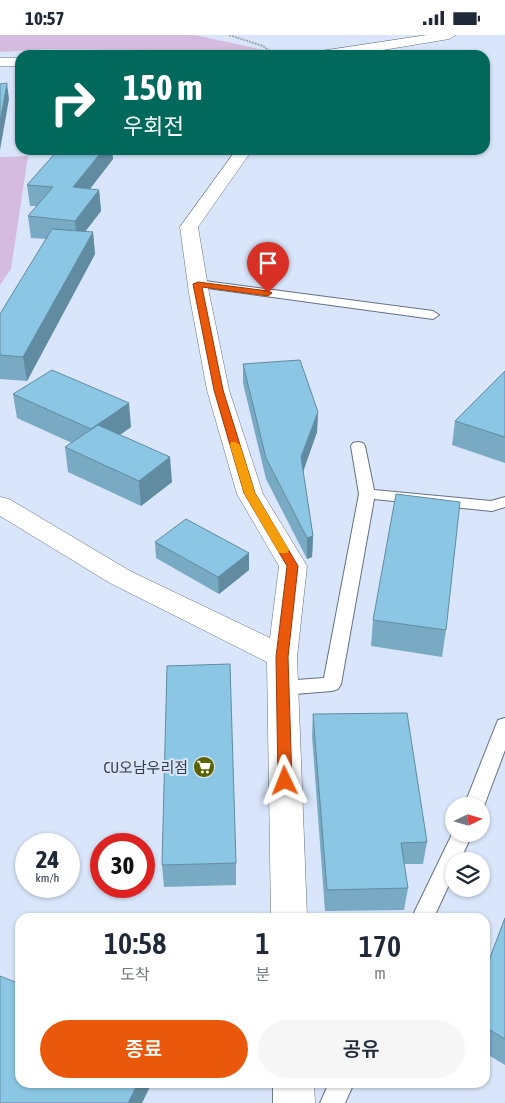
<!DOCTYPE html>
<html lang="ko">
<head>
<meta charset="utf-8">
<style>
	body { margin:0; font-family:"Asap Condensed","Noto Sans KR",sans-serif; background:#f6f6f7; color:#1f2937; height:100vh; display:flex; flex-direction:column; font-size:19px; white-space:nowrap }
	* { box-sizing:border-box; margin:0 }
	p { font-size:16px; color:#747a83 }
	.icon { flex:none; width:28px; height:28px; fill:none; stroke:currentColor; stroke-width:2; stroke-linecap:round; stroke-linejoin:round }
	.map { position:relative; flex:1; overflow:hidden }
	.panel { position:absolute; left:15px; top:878px; width:475px; height:175px; display:flex; flex-direction:column; background:#fff; border-radius:15px; box-shadow:0 1px 4px #0004 }
	.panel>* { flex:none }
	.guide { position:absolute; left:15px; top:15px; width:475px; height:105px; border-radius:15px; box-shadow:0 1px 4px #0004; background:#00695c; color:#fff; overflow:hidden }
	.needle { width:32px; rotate:85deg }
	.controls { position:absolute; left:445px; top:762px; display:grid; gap:10px }
	.controls a { display:grid; place-items:center; width:45px; height:45px; border-radius:50%; background:#fff; box-shadow:0 1px 4px #0004; font-size:25px }
	.speed { position:absolute; left:15px; top:798px; display:flex; gap:10px; font-size:25px; font-weight:700; text-align:center }
	.speed>* { display:grid; place-content:center; width:65px; height:65px; border-radius:50%; background:#fff; box-shadow:0 1px 4px #0004; line-height:1 }
	.speed small { font-size:12px; font-weight:400 }
	.speed .limit { border:8px solid #d22; background:#fff; color:#111 }
	.pin { position:absolute; display:grid; place-items:center; width:42px; height:42px; color:#fff; margin:-51px -21px; border-radius:50% 50% 50% 0; rotate:-45deg; box-shadow:0 0 5px #0007 }
	.pin .icon { rotate:45deg }
	.me { position:absolute; width:55px; margin:-28px; rotate:358deg; stroke-linejoin:round; filter:drop-shadow(0 0 4px #0008) }
	.turn { display:flex; align-items:center; gap:18px; height:105px; padding:0 25px; font-size:22px }
	.turn .icon { width:65px; height:65px; stroke-width:2.5 }
	.turn b { display:block; font-size:35px; line-height:42px }
	.eta { display:flex; justify-content:space-evenly; align-items:center; height:85px; text-align:center }
	.eta b { font-size:30px; font-weight:600; line-height:35px }
	.action { display:flex; gap:10px; margin-top:auto; padding:10px 25px }
	.action a { flex:1; height:58px; border-radius:30px; background:#ea580c; color:#fff; font-size:20px; font-weight:600; line-height:58px; text-align:center }
	.action a+a { background:#f6f6f7; color:#1f2937 }
	.status { display:flex; justify-content:space-between; align-items:center; height:35px; padding:0 25px; background:#fff; direction:ltr }
	.status svg { height:14px; fill:currentColor }
	.map>svg:first-child { display:block }
	.green { fill:#d5bcde }
	.lines { fill:none; stroke-linecap:round; stroke-linejoin:round }
	.lane-casing { stroke:#667183; stroke-width:2 }
	.street-casing { stroke:#667183; stroke-width:1 }
	.path { stroke:#9ea8b8; stroke-width:2; stroke-dasharray:2 1; stroke-linecap:butt }
	.lane { fill:#fff; fill-rule:evenodd }
	.street { fill:#fff; fill-rule:evenodd }
	.wall { fill:#78aac4 }
	.shaded-wall { fill:#618ba0 }
	.building { fill:#8bc6e4; stroke:#618ba0 }
	.route { fill:#ea580c; stroke:#983908 }
	.slow { fill:#f59e0b }
	.labels { text-anchor:middle; dominant-baseline:central; stroke-width:4; stroke-linejoin:round; paint-order:stroke }
	.poi-label { font-size:15px; fill:#363b43; stroke:#d8e5fa; text-anchor:end }
</style>
</head>
<body>
<div class="status"><b>10:57</b><svg viewBox="0 0 49 12"><path d="M0 12V9h3v3zM5 12V6h3v6zM10 12V3h3v9zM15 12V0h3v12zM26 1h20v11H26zM47 4h2v5h-2z"/></svg></div>
<div class="map">
<svg width="505" height="1068" viewBox="0 0 505 1068">
	<rect width="100%" height="100%" fill="#d8e5fa"/>
	<path class="green" d="M0,0H195L268,16L45,14L0,17Z
		M28,121L11,234L0,250V122Z"/>
	<g class="lines">
		<g class="lane-casing">
			<path id="lane" d="M197,245L433,276L439,280L433,284L193,251L191,249L193,247Z
				M358,407L363,408L365,411L374,455L491,466L505,462V472L492,476L374,464L341,649L338,654L332,656L282,660L276,658L273,653L276,648L282,646L324,643L359,459L351,411L353,408Z
				M505,683V715L484,771L481,776V771H464L496,690L498,685Z
				M454,795V799H472L460,826H454V839L434,882H412Z
				M329,1048H354L345,1068H320Z"/>
		</g>
		<g class="street-casing">
			<path id="street" d="M427,0H456L449,4L353,20H314L321,16Z
				M0,23H20V31H0Z
				M236,115H252L198,192L209,258L229,355L263,459L307,531L297,622L307,882H271L267,627L110,548L0,481V462L9,464L130,536L270,603L279,531L237,459L207,355L189,258L180,192Z
				M273,1048H314L315,1068H273Z"/>
		</g>
		<path class="path" d="M229,0L263,11L275,20"/>
		<use href="#lane" class="lane"/>
		<use href="#street" class="street"/>
	</g>
	<path class="wall" d="M34,115H112L113,124L90,154L99,155L101,176L85,197H93L95,219L27,346L0,344V279L46,204L31,203L28,181L37,171H30L27,150L54,120L34,118Z
		M243,329L318,377L317,397L303,435L313,501L312,522L307,524L266,444L243,348Z
		M505,336V428L452,410L455,386Z
		M13,359L131,392L120,400L172,447L141,471L68,437L65,412L72,408L17,383Z
		M155,507L249,518V535L219,559L156,523Z
		M373,585L446,595L442,622L371,611Z
		M313,679L427,807L423,829H404L408,853L404,875L325,876L312,701Z
		M236,828V850L164,852L162,830Z
		M505,883V1030L485,1018V936Z"/>
	<path class="shaded-wall" d="M7,48L9,64L0,115V87Z
		M103,115H112L113,124L75,173L73,152Z
		M99,155L101,176L77,207L75,186Z
		M93,197L95,219L27,346L23,322Z
		M129,368L131,392L94,418L91,394Z
		M318,377L317,397L301,443V422Z
		M170,422L172,447L141,471L139,446Z
		M313,501L312,522L307,524V503Z
		M249,518V535L219,559L218,542Z
		M138,1048H152L142,1068H128Z"/>
	<path class="building" d="M7,48L0,87V49Z
		M58,115H103L73,152L99,155L75,186L28,181L53,152L27,150Z
		M52,194L93,197L23,322L0,320V279Z
		M300,325L318,377L301,422L313,501L307,503L266,423L243,329Z
		M52,335L129,368L91,394L13,359Z
		M505,336V402L455,386Z
		M98,390L170,422L139,446L65,412Z
		M396,459L460,467L446,595L373,585Z
		M186,484L249,518L218,542L155,507Z
		M230,629L236,828L162,830L167,631Z
		M407,678L427,807L401,808L408,853L327,855L313,679Z
		M505,883V1004L485,992V936Z
		M0,941L20,949V1048H138L128,1068H0Z"/>
	<path class="route" d="M198,247L268,256L272,258L268,261L202,252L223,355L255,458L298,531L288,622L292,746L290,749L285,751L280,749L278,746L276,622L287,531L244,458L214,355L193,249Z"/>
	<path class="slow" d="M231,407H235L240,410L255,458L289,515L287,518H279L244,458L230,410Z"/>
	<defs>
		<g id="supermarket-disc" transform="scale(1.125)"><circle r="9.5" fill="#5a6300" stroke="#d8e5fa"/><path d="M-6-5.5h2.5l.6 2H6L4.5 2H-2.5L-4.4-4H-6ZM-1.5 3.2a1.3 1.3 0 1 0 .1 0ZM3 3.2a1.3 1.3 0 1 0 .1 0Z" fill="#fff"/></g>
	</defs>
	<g fill-rule="evenodd">
		<use href="#supermarket-disc" x="204" y="732"/>
	</g>
	<g class="labels">
		<g class="poi-label">
			<text x="188" y="732">CU오남우리점</text>
		</g>
	</g>
</svg>
<div class="controls">
<a><svg class="needle" viewBox="-14 -14 28 28"><path d="M0-13l5 13h-10z" fill="#e53935"/><path d="M0 13l5-13h-10z" fill="#747a83"/></svg></a>
<a><svg class="icon" aria-label="layers" viewBox="0 0 24 24"><path d="M12 4l9 5-9 5-9-5zM3 14l9 5 9-5"/></svg></a>
</div>
<div class="speed"><div>24<small>km/h</small></div><div class="limit">30</div></div>
<div class="pin" style="left:268px;top:258px;background:#d93025"><svg class="icon" aria-label="arrive" viewBox="0 0 24 24"><path d="M6 21V4h12l-3 4 3 4H6"/></svg></div>
<svg class="me" style="left:285px;top:746px" viewBox="-20 -20 40 40"><path d="M0-17L14 15 0 8-14 15z" fill="#ea580c" stroke="#fff" stroke-width="4"/></svg>
<div class="guide">
<div class="turn"><svg class="icon" aria-label="right" viewBox="0 0 24 24"><path d="M7 20v-9h11M14 6l5 5-5 5"/></svg><div><b>150 m</b>우회전</div></div>
</div>
<section class="panel">
<div class="eta">
<div><b>10:58</b><p>도착</p></div>
<div><b>1</b><p>분</p></div>
<div><b>170</b><p>m</p></div>
</div>
<div class="action"><a>종료</a><a>공유</a></div>
</section>
</div>
</body>
</html>
